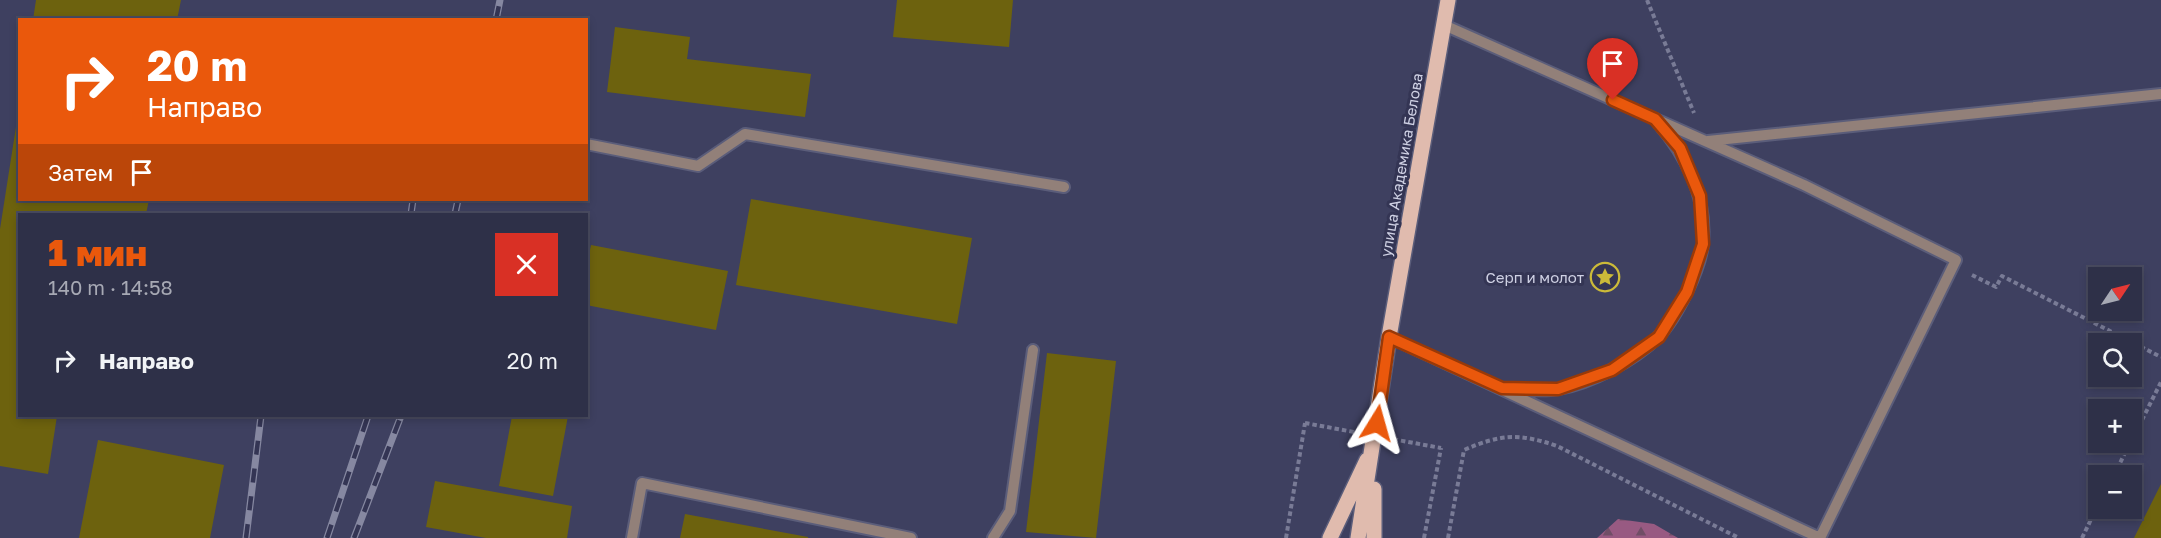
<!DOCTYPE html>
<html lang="ru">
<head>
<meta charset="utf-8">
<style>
	body { margin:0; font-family:"Golos Text",sans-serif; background:#3a3c52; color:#f1f3f6; height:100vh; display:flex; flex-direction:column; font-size:22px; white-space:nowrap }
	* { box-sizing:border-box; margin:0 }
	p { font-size:20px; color:#a7a9b4 }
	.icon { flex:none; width:33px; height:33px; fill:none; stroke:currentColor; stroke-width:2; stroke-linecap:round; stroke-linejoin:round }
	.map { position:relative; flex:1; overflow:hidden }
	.drawer { position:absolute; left:18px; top:213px; width:570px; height:204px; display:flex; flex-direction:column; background:#2e3048; border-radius:0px; box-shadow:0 3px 9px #0003,0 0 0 2px #494b60 }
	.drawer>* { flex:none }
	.top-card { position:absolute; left:18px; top:18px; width:570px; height:183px; border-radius:0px; box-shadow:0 3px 9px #0003,0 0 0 2px #494b60; background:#ea580c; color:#fff; overflow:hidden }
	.needle { width:39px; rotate:55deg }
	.fabs { position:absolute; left:2088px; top:267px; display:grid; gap:12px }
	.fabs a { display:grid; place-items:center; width:54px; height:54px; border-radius:0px; background:#2e3048; box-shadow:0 3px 9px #0003,0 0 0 2px #494b60; font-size:30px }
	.pin { position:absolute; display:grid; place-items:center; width:51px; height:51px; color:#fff; margin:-62px -26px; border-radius:50% 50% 50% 0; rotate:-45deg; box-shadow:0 0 6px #0007 }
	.pin .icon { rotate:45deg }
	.me { position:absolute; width:66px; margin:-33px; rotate:8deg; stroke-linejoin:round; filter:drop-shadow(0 0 4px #0008) }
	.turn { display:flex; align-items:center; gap:21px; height:126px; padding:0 30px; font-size:27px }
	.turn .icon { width:78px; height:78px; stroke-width:2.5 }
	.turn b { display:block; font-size:42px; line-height:51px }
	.then { display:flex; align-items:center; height:57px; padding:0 30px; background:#0003; gap:12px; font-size:22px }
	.round { display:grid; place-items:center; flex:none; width:63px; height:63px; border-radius:0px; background:#3a3c52 }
	.overview { display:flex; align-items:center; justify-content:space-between; height:102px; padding:0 30px }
	h1 { font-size:36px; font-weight:800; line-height:45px; color:#ea580c }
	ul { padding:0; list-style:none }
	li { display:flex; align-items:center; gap:18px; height:90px; padding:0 30px }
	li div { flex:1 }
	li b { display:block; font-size:22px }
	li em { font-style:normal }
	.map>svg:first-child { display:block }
	.forest { fill:url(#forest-firs) }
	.building { fill:#6d620e }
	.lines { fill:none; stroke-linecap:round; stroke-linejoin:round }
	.minor-casing { stroke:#5b5d7a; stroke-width:14 }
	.major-casing { stroke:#5b5d7a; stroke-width:18 }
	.path { stroke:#797b96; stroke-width:4; stroke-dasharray:4.5 3; stroke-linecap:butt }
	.minor { stroke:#928079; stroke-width:10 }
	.major { stroke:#e0bbae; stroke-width:15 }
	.rail-casing { stroke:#8688a1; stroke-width:7 }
	.rail { stroke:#343554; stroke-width:4.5; stroke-dasharray:14; stroke-linecap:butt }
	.path-bridge { stroke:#797b96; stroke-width:4; stroke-dasharray:4.5 3; stroke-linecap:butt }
	.route-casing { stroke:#983908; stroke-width:15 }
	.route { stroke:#ea580c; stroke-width:10 }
	.labels { text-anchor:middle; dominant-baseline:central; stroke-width:6; stroke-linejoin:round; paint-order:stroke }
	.street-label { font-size:15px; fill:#cfd1e4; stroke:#343554 }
	.poi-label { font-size:15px; fill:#cfd1e4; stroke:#343554; text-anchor:end }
</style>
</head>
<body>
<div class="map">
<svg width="2161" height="538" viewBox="0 0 2161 538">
	<defs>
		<pattern id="forest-firs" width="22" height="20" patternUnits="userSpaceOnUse" patternTransform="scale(1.5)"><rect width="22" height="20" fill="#985a82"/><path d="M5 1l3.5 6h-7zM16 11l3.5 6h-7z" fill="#704e66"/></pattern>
	</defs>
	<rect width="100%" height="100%" fill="#3e4060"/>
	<path class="forest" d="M1618,519L1654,524L1678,538H1597Z"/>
	<path class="building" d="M36,0H181L177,20H33Z
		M897,0H1013L1009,47L893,37Z
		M615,27L690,37L687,59L811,74L805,117L607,92Z
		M18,114L20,200H149L146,214H20V416H57L48,474L0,466V229Z
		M751,199L972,238L957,324L736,285Z
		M591,245L728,271L716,330L586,305V268Z
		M1047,353L1116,361L1096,538L1026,532Z
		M512,416H568L553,496L499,486Z
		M98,440L224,465L210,538H79Z
		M435,481L572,506L567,538H486L426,527Z
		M2161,484V538H2134Z
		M685,514L808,537V538H680Z"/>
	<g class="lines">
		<g class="minor-casing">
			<path id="minor" d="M1708,141L2161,94
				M586,144L698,166L745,134L1064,187
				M1389,337L1820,538L1956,260L1804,185L1444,25
				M1508,389C1524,389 1542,392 1558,389C1590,384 1635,360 1658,337C1676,319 1701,269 1703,243C1707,197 1687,157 1658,123
				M632,538L642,483L911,538
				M993,538L1010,511L1033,350"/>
		</g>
		<g class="major-casing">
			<path id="major" d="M1330,538L1367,460
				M1358,538L1389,337L1448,0
				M1374,538V489"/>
		</g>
		<path class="path" d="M1647,0L1694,113
			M1972,275L1996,287L2002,276L2161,357
			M2132,440L2161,382
			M2114,476L2130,442
			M1286,538L1305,423
			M1424,538L1441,448
			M1448,538L1464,450C1501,434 1519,433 1557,446L1739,538
			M2082,538L2098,505"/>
		<use href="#minor" class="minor"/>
		<use href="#major" class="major"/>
		<g class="rail-casing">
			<path id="rail" d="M496,20L500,0
				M411,214L413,200
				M455,214L458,200
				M246,538L261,416
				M327,538L368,416
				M354,538L401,416"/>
		</g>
		<use href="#rail" class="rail"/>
		<path class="path-bridge" d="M1305,423L1441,448"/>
	</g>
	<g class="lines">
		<g class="route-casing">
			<path id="route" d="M1377,423L1389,337L1502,388L1558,389L1612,370L1659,337L1687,292L1703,244L1700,196L1680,148L1655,119L1613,100"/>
		</g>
		<use href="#route" class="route"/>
	</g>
	<defs>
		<g id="sight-ring" transform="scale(1.5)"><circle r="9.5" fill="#343554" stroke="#cbba39" stroke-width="1.5"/><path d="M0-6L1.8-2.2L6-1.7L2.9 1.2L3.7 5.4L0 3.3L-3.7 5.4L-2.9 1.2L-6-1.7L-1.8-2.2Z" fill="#cbba39"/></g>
	</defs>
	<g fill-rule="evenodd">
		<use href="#sight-ring" x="1605" y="277"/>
	</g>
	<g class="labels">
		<g class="street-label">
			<text transform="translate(1401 165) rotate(-80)">улица Академика Белова</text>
		</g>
		<g class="poi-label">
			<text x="1584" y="277">Серп и молот</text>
		</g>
	</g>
</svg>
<div class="fabs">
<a><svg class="needle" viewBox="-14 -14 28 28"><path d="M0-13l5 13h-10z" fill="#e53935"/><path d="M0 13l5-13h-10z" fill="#a7a9b4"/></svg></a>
<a><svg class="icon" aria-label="search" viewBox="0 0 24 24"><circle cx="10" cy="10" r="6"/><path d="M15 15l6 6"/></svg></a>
<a>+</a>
<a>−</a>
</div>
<div class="pin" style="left:1613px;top:100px;background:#d93025"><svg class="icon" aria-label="arrive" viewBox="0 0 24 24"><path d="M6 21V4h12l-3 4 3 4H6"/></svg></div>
<svg class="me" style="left:1377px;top:423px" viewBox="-20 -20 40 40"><path d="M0-17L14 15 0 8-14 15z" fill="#ea580c" stroke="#fff" stroke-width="4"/></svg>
<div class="top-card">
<div class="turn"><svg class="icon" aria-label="right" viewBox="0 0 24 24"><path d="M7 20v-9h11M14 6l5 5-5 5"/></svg><div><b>20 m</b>Направо</div></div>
<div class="then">Затем<svg class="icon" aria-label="arrive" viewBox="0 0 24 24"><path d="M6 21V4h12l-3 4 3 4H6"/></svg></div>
</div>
<section class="drawer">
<div class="overview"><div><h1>1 мин</h1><p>140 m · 14:58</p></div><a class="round" style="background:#d93025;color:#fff"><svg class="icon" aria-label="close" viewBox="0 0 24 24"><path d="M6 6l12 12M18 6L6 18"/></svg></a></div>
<ul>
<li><svg class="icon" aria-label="right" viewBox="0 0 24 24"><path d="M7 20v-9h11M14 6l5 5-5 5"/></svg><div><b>Направо</b></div><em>20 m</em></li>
</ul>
</section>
</div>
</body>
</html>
